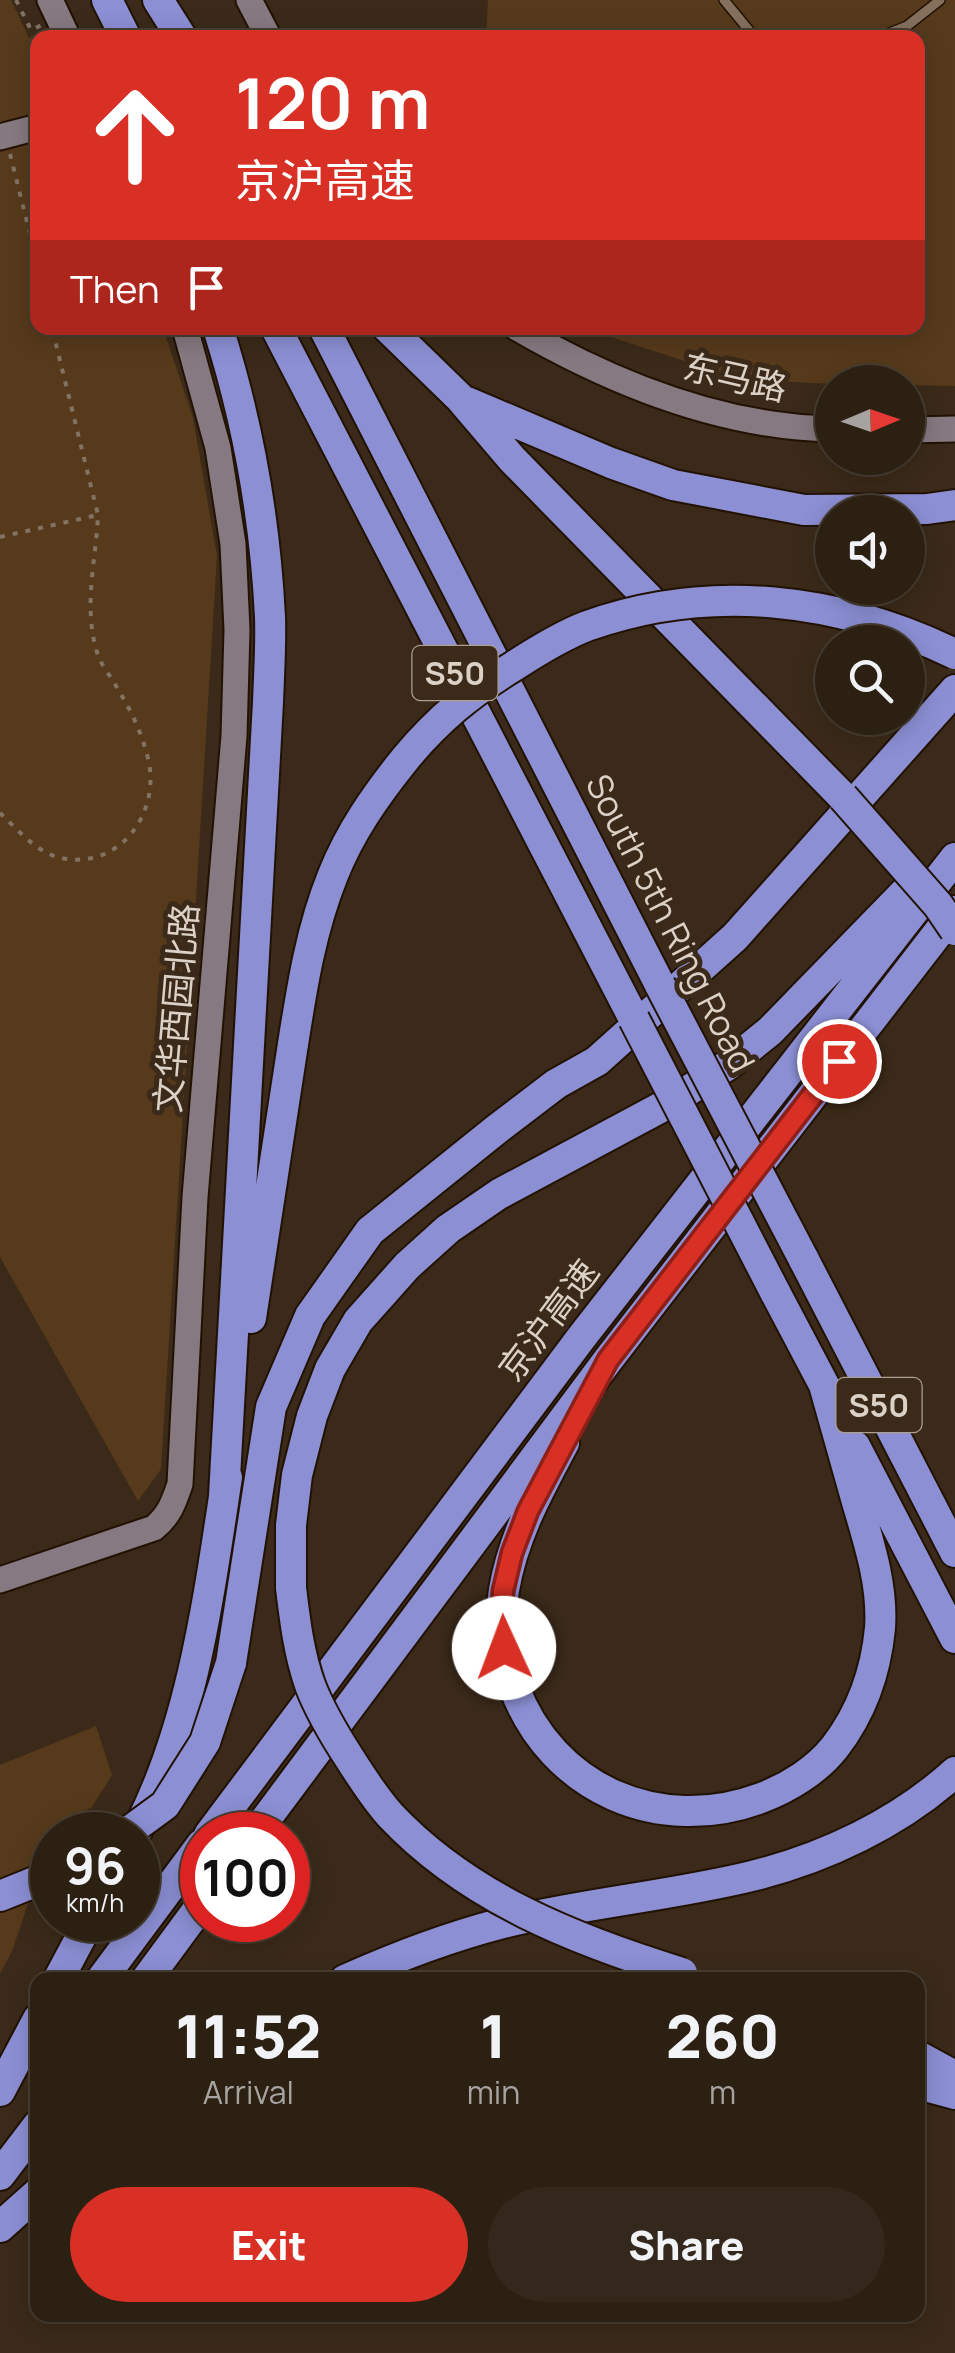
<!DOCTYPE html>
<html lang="en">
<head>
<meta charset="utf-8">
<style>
	body { margin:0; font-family:Manrope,"Noto Sans SC",sans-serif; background:#34281c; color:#f1f3f6; height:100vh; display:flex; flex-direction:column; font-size:38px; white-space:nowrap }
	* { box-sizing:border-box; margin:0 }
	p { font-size:32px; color:#a6a3a0 }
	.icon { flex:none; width:55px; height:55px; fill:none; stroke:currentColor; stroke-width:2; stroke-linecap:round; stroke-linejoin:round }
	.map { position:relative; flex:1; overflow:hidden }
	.drawer { position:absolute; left:30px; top:1972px; width:895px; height:350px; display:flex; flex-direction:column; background:#2c2013; border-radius:20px; box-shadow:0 5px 25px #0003,0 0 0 2px #483e33 }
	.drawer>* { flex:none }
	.guide { position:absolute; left:30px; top:30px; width:895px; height:305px; border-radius:20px; box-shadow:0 5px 25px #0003,0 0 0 2px #483e33; background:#d93025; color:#fff; overflow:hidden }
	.needle { width:65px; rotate:88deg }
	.buttons { position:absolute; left:815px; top:365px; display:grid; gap:20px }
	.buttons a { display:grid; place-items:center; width:110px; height:110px; border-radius:50%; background:#2c2013; box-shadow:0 5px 25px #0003,0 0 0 2px #483e33; font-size:50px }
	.speed { position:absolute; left:30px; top:1812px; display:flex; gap:20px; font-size:50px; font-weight:700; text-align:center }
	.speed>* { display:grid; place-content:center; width:130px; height:130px; border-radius:50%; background:#2c2013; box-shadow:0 5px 25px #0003,0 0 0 2px #483e33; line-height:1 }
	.speed small { font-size:25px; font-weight:400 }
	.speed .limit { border:15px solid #d22; background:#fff; color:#111 }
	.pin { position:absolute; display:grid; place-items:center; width:85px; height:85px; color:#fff; margin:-42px; border:5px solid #fff; border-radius:50%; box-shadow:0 2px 10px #0007 }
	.me { position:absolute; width:110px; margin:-55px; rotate:358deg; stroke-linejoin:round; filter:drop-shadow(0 0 8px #0008) }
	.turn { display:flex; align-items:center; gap:35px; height:210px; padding:0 40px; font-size:45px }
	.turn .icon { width:130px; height:130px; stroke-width:2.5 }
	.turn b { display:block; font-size:70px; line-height:85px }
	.then { display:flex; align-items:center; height:95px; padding:0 40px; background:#0003; gap:20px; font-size:38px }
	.eta { display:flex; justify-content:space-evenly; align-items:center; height:170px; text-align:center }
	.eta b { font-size:60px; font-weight:800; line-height:70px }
	.cta { display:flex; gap:20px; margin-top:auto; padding:20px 40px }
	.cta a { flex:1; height:115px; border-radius:60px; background:#d93025; color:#fff; font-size:40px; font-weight:800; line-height:115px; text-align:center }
	.cta a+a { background:#34281c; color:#f1f3f6 }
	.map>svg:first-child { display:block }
	.green { fill:#573a1b }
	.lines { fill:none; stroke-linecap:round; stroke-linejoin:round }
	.lane-casing { stroke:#221203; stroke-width:12 }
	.secondary-casing { stroke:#221203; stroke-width:29 }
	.highway-casing { stroke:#221203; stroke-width:34 }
	.path { stroke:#827365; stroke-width:4; stroke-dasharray:5 8; stroke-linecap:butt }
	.lane { stroke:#85705e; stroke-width:9 }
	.secondary { stroke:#877981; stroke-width:25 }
	.highway { stroke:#8c8fd4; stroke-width:30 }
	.highway-bridge-casing { stroke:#221203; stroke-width:34; stroke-linecap:butt }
	.highway-bridge { stroke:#8c8fd4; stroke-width:30 }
	.route-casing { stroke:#8d1f18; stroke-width:25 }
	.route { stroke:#d93025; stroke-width:18 }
	.labels { text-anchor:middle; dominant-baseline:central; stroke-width:10; stroke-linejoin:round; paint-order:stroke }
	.shield { fill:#3b2a19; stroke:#ac9f92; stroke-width:2.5 }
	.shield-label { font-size:32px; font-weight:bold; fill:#dcd1c6 }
	.street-label { font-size:35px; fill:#dcd1c6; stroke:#3b2a19 }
</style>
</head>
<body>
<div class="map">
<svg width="955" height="2353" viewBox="0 0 955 2353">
	<rect width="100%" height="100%" fill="#3b2a19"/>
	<path class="green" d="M0,0H11L29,38L54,25L59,37L38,38V328H163L193,418L217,556L161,1469L138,1501L0,1257Z
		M488,0H955V386L908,385V382L832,384L740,379L611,337L595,328H918V38H486Z
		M96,1726L112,1775L92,1807L53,1830L12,1951L0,1974V1765Z"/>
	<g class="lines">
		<g class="lane-casing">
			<path id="lane" d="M724,0L752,34L760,38
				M877,38L907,26L940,0"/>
		</g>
		<g class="secondary-casing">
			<path id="secondary" d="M50,0L68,38
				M249,0L269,38
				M0,137L38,127
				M517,328C612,383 721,427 832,429
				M908,430L955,429
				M0,1580L154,1528C169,1516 174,1502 180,1484L195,1197L234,736L237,630L233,544L218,448L185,328"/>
		</g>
		<g class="highway-casing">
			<path id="highway" d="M107,0L126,38
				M158,0L182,38
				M218,328C248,422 265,518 270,617C271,645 269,674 268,702L224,1496
				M276,328L634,1019
				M324,328L660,985
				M388,328L460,398L512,459L843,797
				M467,402L611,463L673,485L804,510L927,509L955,505
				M803,1258L955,1552
				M775,1292L832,1400
				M251,1318L293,1044
				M564,1443C539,1490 513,1536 504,1590C498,1622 503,1656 514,1687C552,1789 659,1836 761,1798C788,1788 817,1770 835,1747C861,1713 876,1671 880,1628C883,1585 869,1543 857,1502C846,1463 835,1424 824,1385
				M855,1446L955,1638
				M291,1588V1525L297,1475L312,1416L330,1369L358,1321L407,1266L448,1229L499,1194L669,1103L728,1065L770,1031L915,882
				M231,1663L271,1407L310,1316L370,1231L497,1129L556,1084L597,1061L735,937L955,690
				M138,1829C193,1723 209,1594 227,1477
				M209,1835L581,1338L955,858
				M254,1835L608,1360L955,911
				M0,1896L52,1875
				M58,1980L90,1920
				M101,1980L202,1844
				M146,1980L202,1904
				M345,1980C396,1957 449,1937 503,1923C585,1903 670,1896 752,1876C825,1858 899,1823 955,1772
				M918,2056L955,2076
				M918,2084L955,2094
				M0,2091L38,2019
				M0,2175L38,2125
				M0,2227L38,2193"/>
		</g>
		<path class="path" d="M16,0L31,30L42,25
			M10,154L38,266
			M0,537L98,515
			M0,813C17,829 37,853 61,858C118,870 159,816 149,763C143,735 131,710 116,686C110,675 100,664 97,652C83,607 96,560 98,515L52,328"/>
		<use href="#lane" class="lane"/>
		<use href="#secondary" class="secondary"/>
		<use href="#highway" class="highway"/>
		<g class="highway-bridge-casing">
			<path id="highway-bridge" d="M843,797L938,905L955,930
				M660,985L803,1258
				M634,1019L775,1292
				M293,1044C302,987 311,929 333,875C350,832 376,795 405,759C437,720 471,692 514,666C537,651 561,636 587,626C710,582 839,598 955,654
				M291,1588C295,1621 299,1654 310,1685C320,1711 335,1736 350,1759C362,1778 375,1798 390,1815C468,1898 575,1940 682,1973
				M124,1835L165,1805L205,1742L231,1663"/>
		</g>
		<use href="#highway-bridge" class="highway-bridge"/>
	</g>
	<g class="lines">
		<g class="route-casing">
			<path id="route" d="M504,1648L501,1625L503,1591L512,1553L528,1511L608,1360L839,1061"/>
		</g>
		<use href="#route" class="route"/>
	</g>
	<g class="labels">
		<g class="shield">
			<rect x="412.5" y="646" width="85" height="54" rx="8"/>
			<rect x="836.5" y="1378" width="85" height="54" rx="8"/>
		</g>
		<g class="shield-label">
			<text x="455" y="673">S50</text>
			<text x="879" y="1405">S50</text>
		</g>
		<g class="street-label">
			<text transform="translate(735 377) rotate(13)">东马路</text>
			<text transform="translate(671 923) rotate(63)">South 5th Ring Road</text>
			<text transform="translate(176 1008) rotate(-85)">文华西园北路</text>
			<text transform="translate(548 1320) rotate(-53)">京沪高速</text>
		</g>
	</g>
</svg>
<div class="buttons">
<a><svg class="needle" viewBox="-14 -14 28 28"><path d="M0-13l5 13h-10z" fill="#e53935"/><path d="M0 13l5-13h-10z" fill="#a6a3a0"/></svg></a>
<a><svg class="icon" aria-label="sound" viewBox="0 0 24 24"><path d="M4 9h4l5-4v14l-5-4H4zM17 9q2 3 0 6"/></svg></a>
<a><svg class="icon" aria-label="search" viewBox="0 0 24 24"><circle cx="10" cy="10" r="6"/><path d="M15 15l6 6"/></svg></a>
</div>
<div class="speed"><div>96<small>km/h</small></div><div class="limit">100</div></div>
<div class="pin" style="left:839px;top:1061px;background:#d93025"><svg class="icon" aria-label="arrive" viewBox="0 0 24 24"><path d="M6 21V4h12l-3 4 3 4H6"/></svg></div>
<svg class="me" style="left:504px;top:1648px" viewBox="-20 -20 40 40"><circle r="19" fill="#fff"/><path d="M0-13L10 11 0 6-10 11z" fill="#d93025"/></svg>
<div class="guide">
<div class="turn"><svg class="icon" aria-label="ahead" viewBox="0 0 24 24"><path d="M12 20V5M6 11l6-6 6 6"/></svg><div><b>120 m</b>京沪高速</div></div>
<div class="then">Then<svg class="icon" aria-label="arrive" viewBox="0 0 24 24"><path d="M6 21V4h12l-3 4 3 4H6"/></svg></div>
</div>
<section class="drawer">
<div class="eta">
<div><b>11:52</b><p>Arrival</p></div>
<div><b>1</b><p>min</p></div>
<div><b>260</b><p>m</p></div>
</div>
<div class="cta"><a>Exit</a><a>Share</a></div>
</section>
</div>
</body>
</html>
